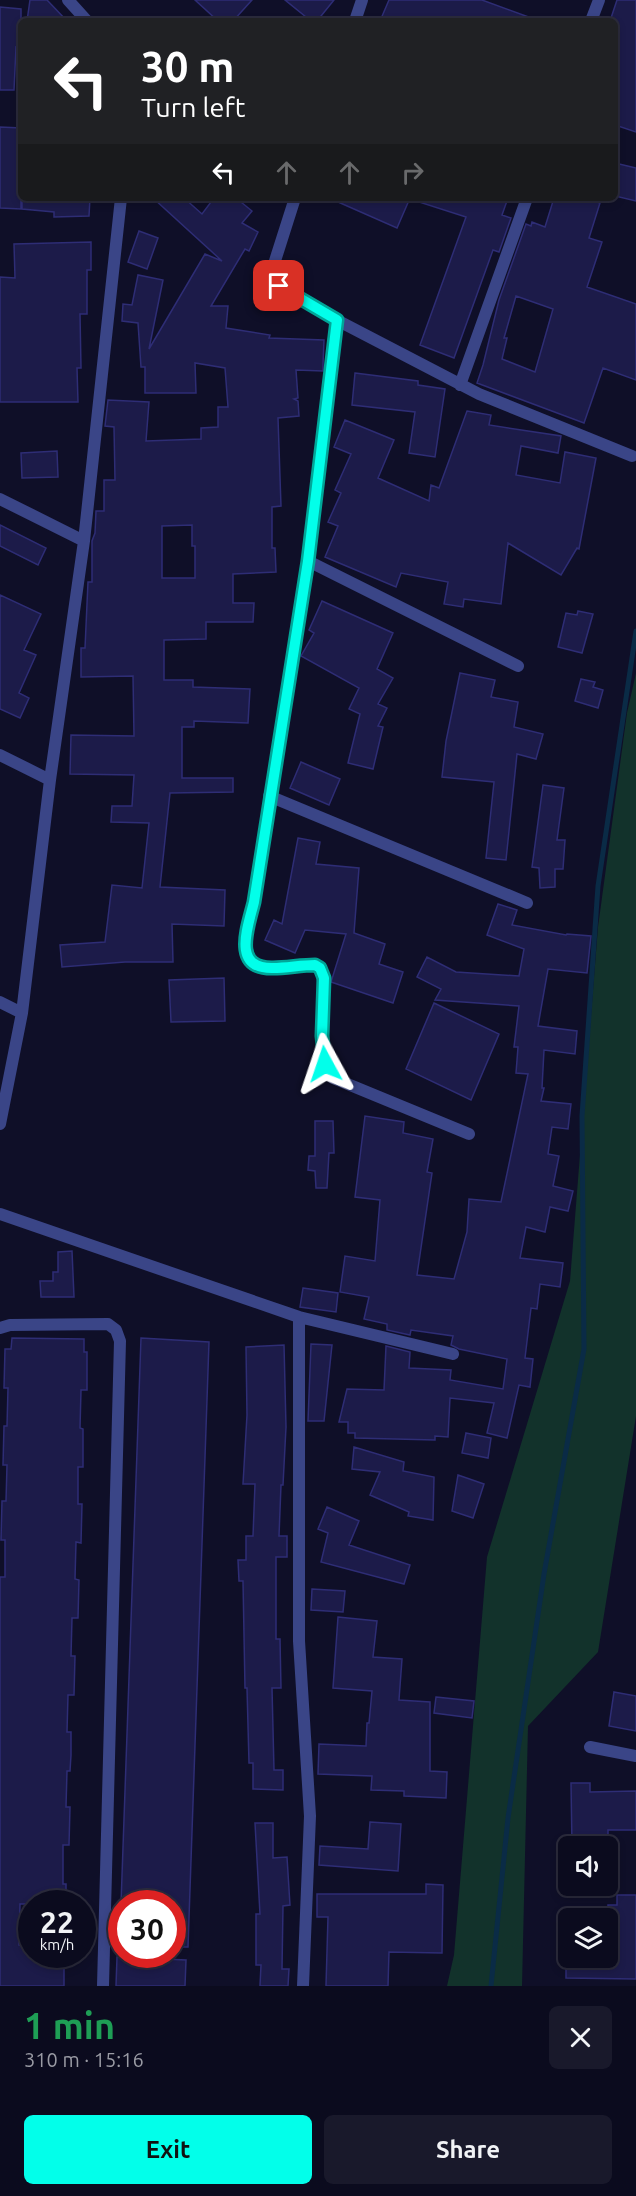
<!DOCTYPE html>
<html lang="en">
<head>
<meta charset="utf-8">
<style>
	body { margin:0; font-family:Ubuntu,sans-serif; background:#19192b; color:#f1f3f6; height:100vh; display:flex; flex-direction:column; font-size:22px; white-space:nowrap }
	* { box-sizing:border-box; margin:0 }
	p { font-size:20px; color:#9a9ba4 }
	.icon { flex:none; width:33px; height:33px; fill:none; stroke:currentColor; stroke-width:2; stroke-linecap:round; stroke-linejoin:round }
	.map { position:relative; height:1986px; overflow:hidden }
	.drawer { display:flex; flex-direction:column; background:#0b0b1e; flex:1 }
	.drawer>* { flex:none }
	.hud { position:absolute; left:18px; top:18px; width:600px; height:183px; border-radius:9px; box-shadow:0 3px 9px #0003,0 0 0 2px #2b2b3c; background:#202124; color:#fff; overflow:hidden }
	.fabs { position:absolute; left:558px; top:1836px; display:grid; gap:12px }
	.fabs a { display:grid; place-items:center; width:60px; height:60px; border-radius:9px; background:#0b0b1e; box-shadow:0 3px 9px #0003,0 0 0 2px #2b2b3c; font-size:30px }
	.speed { position:absolute; left:18px; top:1890px; display:flex; gap:12px; font-size:30px; font-weight:700; text-align:center }
	.speed>* { display:grid; place-content:center; width:78px; height:78px; border-radius:50%; background:#0b0b1e; box-shadow:0 3px 9px #0003,0 0 0 2px #2b2b3c; line-height:1 }
	.speed small { font-size:15px; font-weight:400 }
	.speed .limit { border:9px solid #d22; background:#fff; color:#111 }
	.pin { position:absolute; display:grid; place-items:center; width:51px; height:51px; color:#fff; margin:-26px; border-radius:12px; box-shadow:0 3px 9px #0006 }
	.me { position:absolute; width:66px; margin:-33px; rotate:355deg; stroke-linejoin:round; filter:drop-shadow(0 0 4px #0008) }
	.turn { display:flex; align-items:center; gap:21px; height:126px; padding:0 24px; font-size:27px }
	.turn .icon { width:78px; height:78px; stroke-width:2.5 }
	.turn b { display:block; font-size:42px; line-height:51px }
	.lanes { display:flex; align-items:center; height:57px; padding:0 24px; background:#0003; justify-content:center; gap:30px; direction:ltr }
	.lanes .off { opacity:.35 }
	.round { display:grid; place-items:center; flex:none; width:63px; height:63px; border-radius:9px; background:#19192b }
	.headline { display:flex; align-items:center; justify-content:space-between; height:102px; padding:0 24px }
	h1 { font-size:36px; font-weight:700; line-height:45px; color:#1e9e55 }
	.button { display:flex; gap:12px; margin-top:auto; padding:12px 24px }
	.button a { flex:1; height:69px; border-radius:9px; background:#02ffea; color:#111; font-size:24px; font-weight:700; line-height:69px; text-align:center }
	.button a+a { background:#19192b; color:#f1f3f6 }
	.map>svg:first-child { display:block }
	.green { fill:#12322b }
	.lines { fill:none; stroke-linecap:round; stroke-linejoin:round }
	.stream { stroke:#0a2b46; stroke-width:5 }
	.building { fill:#1c1b49; stroke:#2e2d75; stroke-width:1.5; fill-rule:evenodd }
	.minor { stroke:#3a4587; stroke-width:12 }
	.route-casing { stroke:#01a698; stroke-width:15 }
	.route { stroke:#02ffea; stroke-width:10 }
</style>
</head>
<body>
<div class="map">
<svg width="636" height="1986" viewBox="0 0 636 1986">
	<rect width="100%" height="100%" fill="#0f0f28"/>
	<path class="green" d="M636,673V1416L598,1652L528,1726L522,1986H447L454,1955L487,1557L570,1281L598,927L627,713Z"/>
	<g class="lines">
		<path class="stream" d="M491,1986L508,1818L544,1574L584,1349L582,1116L598,886L636,631"/>
	</g>
	<path class="building" d="M30,0H47L67,21H27Z
		M195,0H252L233,21H218Z
		M285,0H334L317,21H311Z
		M389,0H482L534,19L533,21H380Z
		M617,0H636V132L615,125V21H610Z
		M0,7L21,9V35L19,48L16,47L14,90H0Z
		M0,127L21,128V209L0,208Z
		M615,163L636,168V201L615,196Z
		M22,198H90L89,216L54,217V212L22,209Z
		M153,198H184L202,214L214,198H236L252,211L242,223L258,232L249,251L245,249L211,306H228L226,328L270,335L269,338L324,340L323,364V371L296,370L298,398L294,399L298,401L299,416L278,418L281,506L272,507V548H275L276,572L233,574V603H254L253,622H206V639L164,640V680H193V687L250,689L248,723L194,721V727H182V778H233V792L170,793L160,887L225,890L224,926L172,924L173,962H125L62,967L60,945L105,942L112,885L142,888L149,823L111,822L112,806H132L134,775L70,774L71,735L134,736L133,676L81,677V648H85L88,582H92V541L95,533L96,511H104V480H115L114,427L105,426L108,400L149,402L146,441L201,439V428L218,427V407H228L225,368L195,363L196,393H145V367H141L138,323L122,321L123,304L132,305L138,275L163,280L149,349L205,254L222,261ZM192,525V546H195V578H162V526Z
		M329,198H410L397,228Z
		M416,198H508L502,215L511,218L499,252L493,250L454,358L420,345L466,217L416,201Z
		M554,198H584L600,203L589,238L602,242L587,287L636,304V380L603,368L584,423L477,383L483,365L499,300L526,224L531,226L532,222L545,227ZM516,296L553,309L535,372L502,359L507,338H504Z
		M139,231L158,238L147,269L128,262Z
		M91,242V270H87V314H80L81,368H77L78,402H0V277L15,278L14,244Z
		M355,373L418,381V385L445,389L435,457L409,453L415,412L352,405Z
		M467,411L491,415L489,425L561,436L558,453L521,446L516,475L560,483L565,452L596,458L579,549L577,548L561,575L508,543L501,604L464,599L463,607L444,604L448,582L401,573L396,587L325,557L338,526L328,522L341,493L335,490L351,454L334,447L345,420L394,440L378,478L429,501L431,485L439,488Z
		M57,451L58,477L22,478L21,453Z
		M0,525L46,548L38,565L0,546Z
		M0,595L41,614L24,650L36,655L19,693L29,698L20,718L0,709Z
		M322,601L393,633L377,669L393,678L378,704L387,708L378,726L383,727L373,769L348,763L360,714L349,709L359,688L301,656L314,633L309,630Z
		M578,611L593,614L582,653L558,647L566,613L577,615Z
		M460,673L495,680L491,697L518,702L514,727L543,734L536,759L517,754L506,860L486,858L494,782L442,777L446,741Z
		M581,679L595,682L593,687L603,690L598,708L575,701Z
		M301,762L340,779L329,805L290,788Z
		M543,785L564,788L557,840H565L563,869H555V887L540,888L539,868L532,867Z
		M298,838L320,842L316,864L359,868L354,933L385,944L379,964L403,972L393,1003L331,982L346,934L305,930L295,953L265,940L274,920L282,924Z
		M498,904L517,910L512,925L566,935L567,934L591,936L587,973L548,969L538,1026L577,1031L575,1054L544,1050L542,1088H544L541,1101L571,1104L568,1129L552,1127L548,1154L559,1156L553,1186L573,1191L568,1211L550,1207L545,1232L526,1227L520,1258L563,1263L560,1287L540,1284L537,1309L531,1308L525,1358L533,1359L530,1387L519,1385L507,1438L487,1433L494,1403L450,1398L448,1437L435,1436V1440L355,1438V1433H348V1422H339L347,1389L384,1390L386,1346L410,1352L409,1368L451,1370L450,1380L503,1389L507,1359L459,1349L451,1345L453,1336L411,1330L410,1335L387,1330V1324L364,1319L369,1297L340,1292L345,1256L375,1261L380,1200L355,1197L365,1116L404,1122L403,1133L433,1139L427,1172L432,1173L417,1275L454,1279L467,1232L469,1199L501,1202L528,1074L516,1073L518,1047H514L519,1006L435,1000L441,989L417,977L427,957L456,972L519,976L524,949L487,935Z
		M224,978L225,1021L171,1022L169,980Z
		M434,1003L499,1034L471,1100L406,1069Z
		M315,1121H333L334,1153H329L327,1188H316L315,1171L308,1170L309,1156H315Z
		M72,1251L74,1297H41L40,1281H53V1272H58V1252Z
		M303,1288L338,1293L336,1312L300,1307Z
		M12,1338L84,1339V1352H87V1390H81L80,1428L83,1429V1467H78V1504H82L81,1543L76,1542L75,1579L79,1580L78,1618H72L71,1656H75L74,1695H68L67,1732H71V1755L70,1771H67L66,1807H70L69,1845H63V1884H66V1900H54V1904H20L19,1945L32,1946V1954H60V1958H64V1986H0V1577H5V1540H1L2,1501H6L7,1465H3L4,1426H7L8,1388H4L5,1349H11Z
		M141,1338L209,1342L188,1947H172V1904H121Z
		M311,1344L332,1345L324,1421H308Z
		M284,1345L286,1427L283,1485H281L279,1536H287V1557H276V1639H280L281,1688H272L274,1770H283V1790L253,1789V1763H249L247,1688H245L243,1581H239L238,1560H246V1536H253L255,1484H243L247,1415L246,1347Z
		M466,1433L491,1438L488,1458L462,1453Z
		M354,1447L404,1462L403,1471L434,1477L433,1520L408,1516L409,1512L370,1495L380,1472L352,1469Z
		M458,1475L484,1484L473,1518L452,1511Z
		M327,1507L359,1521L349,1545L410,1565L404,1584L321,1562L328,1533L318,1529Z
		M312,1589L345,1591L343,1612L311,1610Z
		M338,1617L377,1621L373,1657L402,1659L399,1700L430,1702V1771L447,1772L446,1798L404,1796V1791L371,1790L372,1776L318,1774L319,1744L366,1746L367,1723H369L372,1691L333,1688Z
		M614,1692L636,1696V1731L609,1726Z
		M436,1697L474,1701L472,1718L434,1713Z
		M571,1783H590V1792L636,1791V1830H608V1846H572Z
		M370,1822L401,1824L398,1871L319,1865L320,1846L368,1849Z
		M255,1823H273V1858L287,1857L290,1905L283,1906L282,1969H289L288,1986H260L261,1965H256V1914H260Z
		M426,1884L443,1885L442,1953L389,1952L388,1986H326L328,1917H317V1894H426Z
		M617,1895H636V1979L566,1978V1957L608,1958V1905H617Z
		M117,1957L186,1960L185,1986H116Z"/>
	<g class="lines">
		<path class="minor" d="M68,0L87,21
			M355,21L362,0
			M591,21L599,0
			M295,198L274,264L273,276L279,286L329,316L479,394L632,456
			M337,320L308,561L254,902C248,926 231,969 273,968C287,968 301,965 315,965L320,968C332,1004 312,1041 333,1078L469,1134
			M460,385L527,198
			M0,499L84,541
			M308,561L518,666
			M0,755L50,780
			M269,796L527,903
			M0,1002L22,1013
			M0,1124L22,1013L50,780L84,541L121,198
			M0,1214L299,1317L453,1354
			M299,1317V1641L310,1816L303,1986
			M0,1328L10,1325L108,1324L116,1330L120,1341L103,1986
			M590,1747L636,1756"/>
	</g>
	<g class="lines">
		<g class="route-casing">
			<path id="route" d="M279,286L337,320L308,561L254,902C248,927 231,969 273,968C287,968 301,965 315,965L320,968L324,978L322,1036L325,1064"/>
		</g>
		<use href="#route" class="route"/>
	</g>
</svg>
<div class="fabs">
<a><svg class="icon" aria-label="sound" viewBox="0 0 24 24"><path d="M4 9h4l5-4v14l-5-4H4zM17 9q2 3 0 6"/></svg></a>
<a><svg class="icon" aria-label="layers" viewBox="0 0 24 24"><path d="M12 4l9 5-9 5-9-5zM3 14l9 5 9-5"/></svg></a>
</div>
<div class="speed"><div>22<small>km/h</small></div><div class="limit">30</div></div>
<div class="pin" style="left:279px;top:286px;background:#d93025"><svg class="icon" aria-label="arrive" viewBox="0 0 24 24"><path d="M6 21V4h12l-3 4 3 4H6"/></svg></div>
<svg class="me" style="left:325px;top:1064px" viewBox="-20 -20 40 40"><path d="M0-17L14 15 0 8-14 15z" fill="#02ffea" stroke="#fff" stroke-width="4"/></svg>
<div class="hud">
<div class="turn"><svg class="icon" aria-label="left" viewBox="0 0 24 24"><path d="M17 20v-9H6M10 6l-5 5 5 5"/></svg><div><b>30 m</b>Turn left</div></div>
<div class="lanes"><svg class="icon" aria-label="left" viewBox="0 0 24 24"><path d="M17 20v-9H6M10 6l-5 5 5 5"/></svg><svg class="icon off" aria-label="ahead" viewBox="0 0 24 24"><path d="M12 20V5M6 11l6-6 6 6"/></svg><svg class="icon off" aria-label="ahead" viewBox="0 0 24 24"><path d="M12 20V5M6 11l6-6 6 6"/></svg><svg class="icon off" aria-label="right" viewBox="0 0 24 24"><path d="M7 20v-9h11M14 6l5 5-5 5"/></svg></div>
</div>
</div>
<section class="drawer">
<div class="headline"><div><h1>1 min</h1><p>310 m · 15:16</p></div><a class="round"><svg class="icon" aria-label="close" viewBox="0 0 24 24"><path d="M6 6l12 12M18 6L6 18"/></svg></a></div>
<div class="button"><a>Exit</a><a>Share</a></div>
</section>
</body>
</html>
